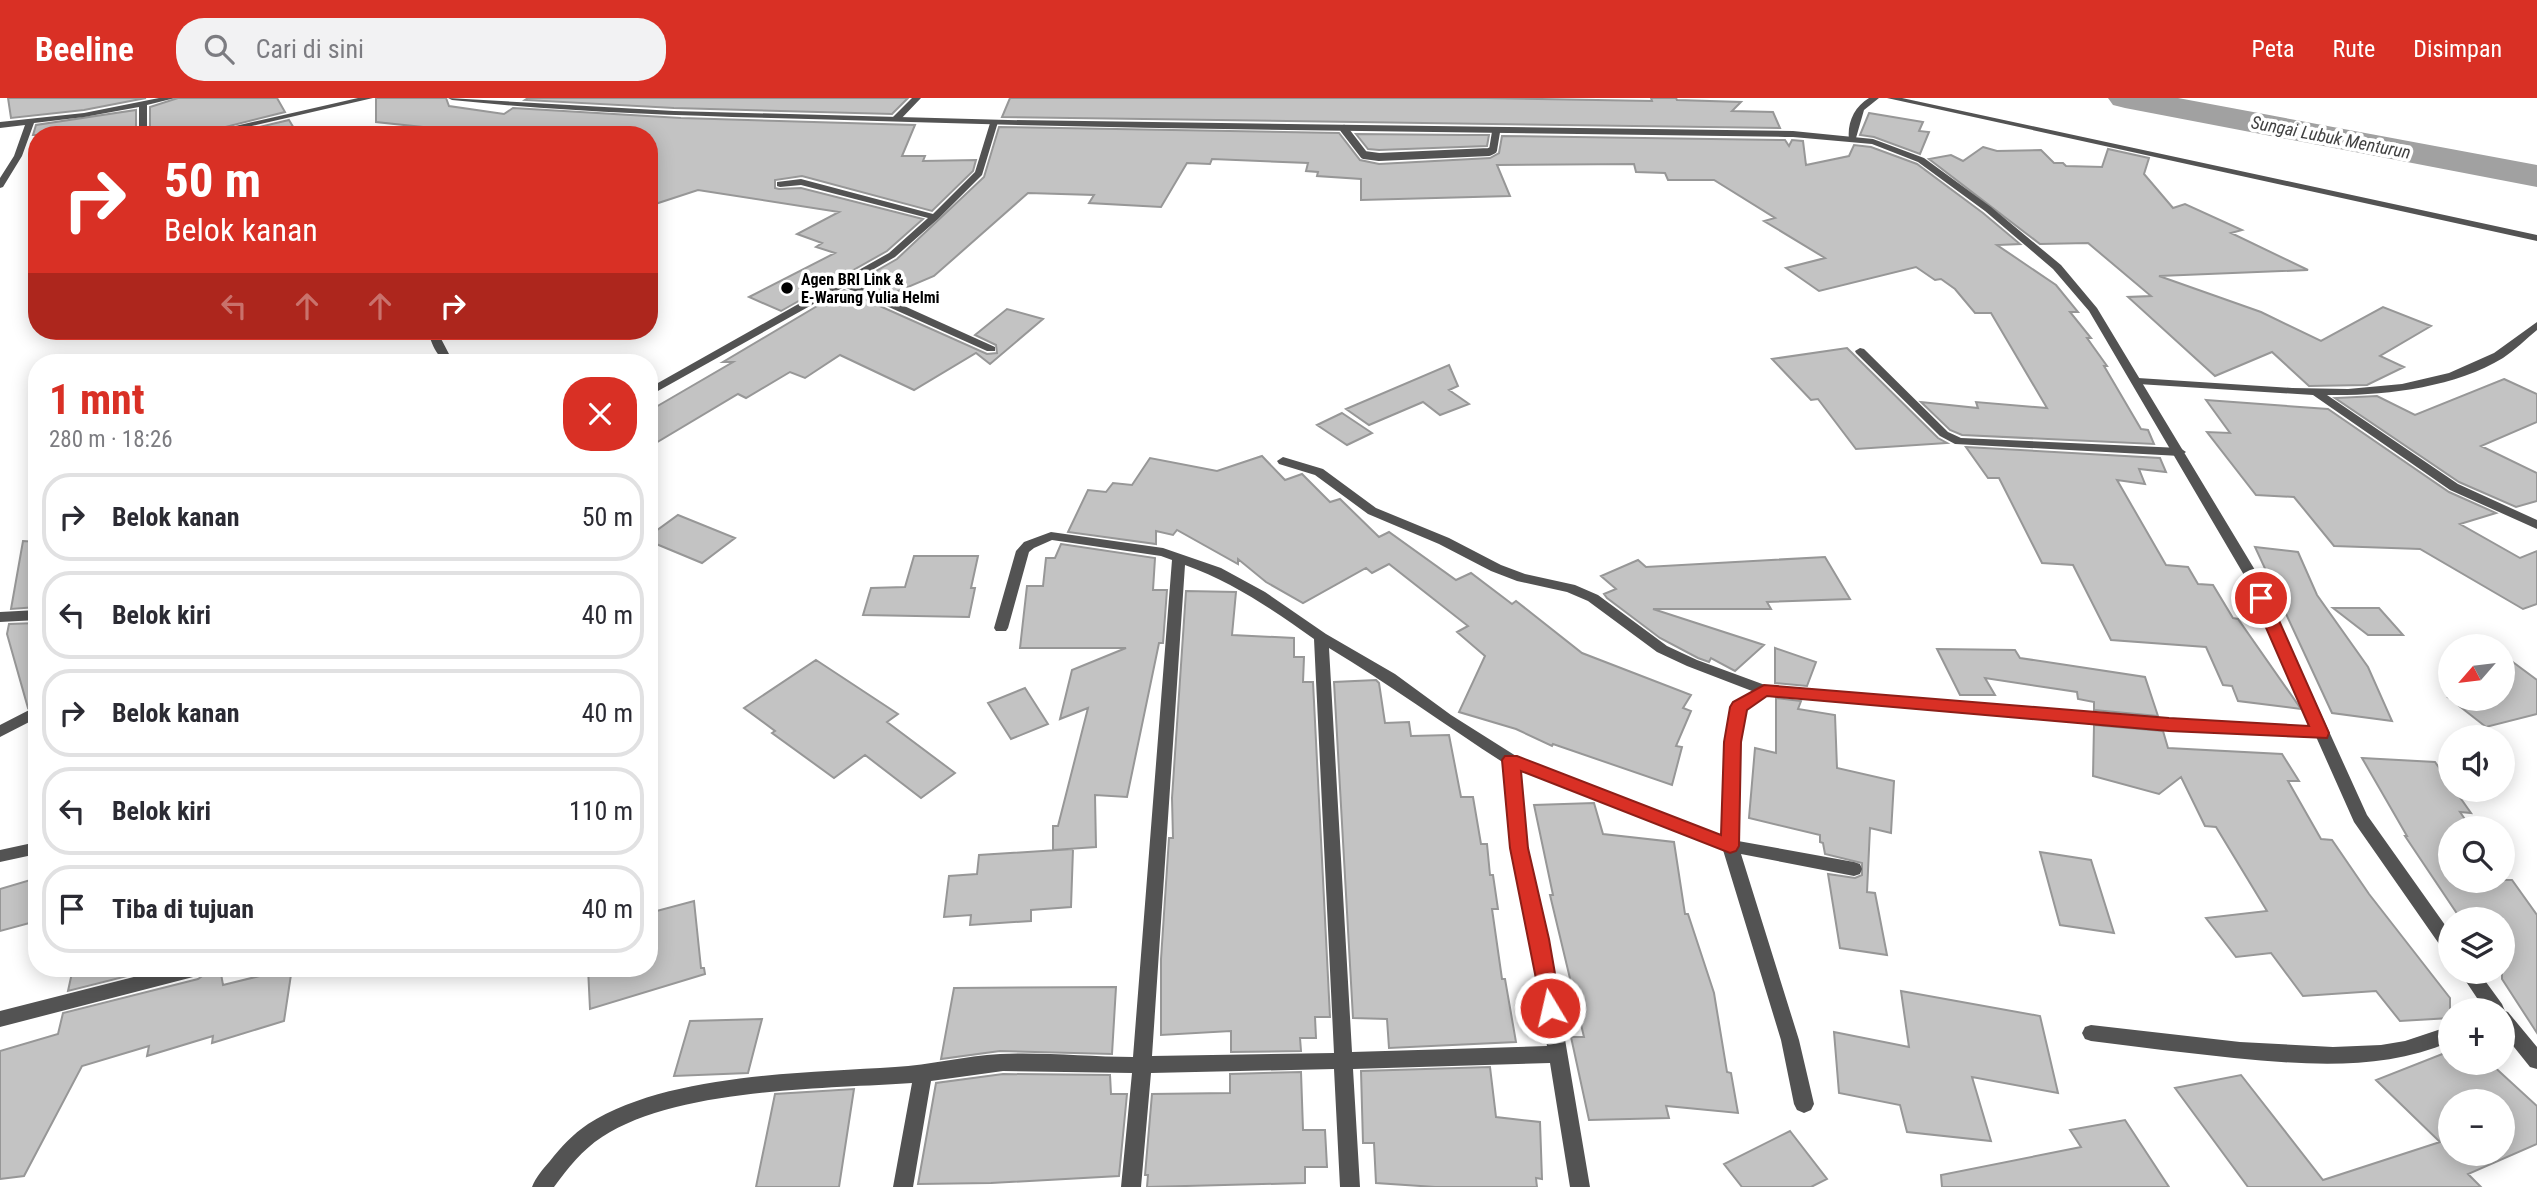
<!DOCTYPE html>
<html lang="id">
<head>
<meta charset="utf-8">
<style>
	body { margin:0; font-family:"Roboto Condensed",sans-serif; background:#f2f2f3; color:#2b2b33; height:100vh; display:flex; flex-direction:column; font-size:26px; white-space:nowrap }
	* { box-sizing:border-box; margin:0 }
	p { font-size:23px; color:#7c7c81 }
	.icon { flex:none; width:38px; height:38px; fill:none; stroke:currentColor; stroke-width:2; stroke-linecap:round; stroke-linejoin:round }
	.map { position:relative; flex:1; overflow:hidden }
	.side { position:absolute; left:28px; top:256px; width:630px; height:623px; display:flex; flex-direction:column; background:#fff; border-radius:28px; box-shadow:0 4px 18px #0003 }
	.side>* { flex:none }
	.banner { position:absolute; left:28px; top:28px; width:630px; height:214px; border-radius:28px; box-shadow:0 4px 18px #0003; background:#d93025; color:#fff; overflow:hidden }
	.needle { width:46px; rotate:242deg }
	.controls { position:absolute; left:2438px; top:536px; display:grid; gap:14px }
	.controls a { display:grid; place-items:center; width:77px; height:77px; border-radius:50%; background:#fff; box-shadow:0 4px 18px #0003; font-size:35px }
	.pin { position:absolute; display:grid; place-items:center; width:60px; height:60px; color:#fff; margin:-30px; border:4px solid #fff; border-radius:50%; box-shadow:0 2px 7px #0007 }
	.me { position:absolute; width:77px; margin:-38px; rotate:351deg; stroke-linejoin:round; filter:drop-shadow(0 0 5px #0008) }
	.turn { display:flex; align-items:center; gap:24px; height:147px; padding:0 21px; font-size:32px }
	.turn .icon { width:91px; height:91px; stroke-width:2.5 }
	.turn b { display:block; font-size:49px; line-height:60px }
	.lanes { display:flex; align-items:center; height:66px; padding:0 21px; background:#0003; justify-content:center; gap:35px; direction:ltr }
	.lanes .off { opacity:.35 }
	.round { display:grid; place-items:center; flex:none; width:74px; height:74px; border-radius:28px; background:#f2f2f3 }
	.headline { display:flex; align-items:center; justify-content:space-between; height:119px; padding:0 21px }
	h1 { font-size:42px; font-weight:700; line-height:52px; color:#d93025 }
	ul { padding:0; list-style:none }
	li { display:flex; align-items:center; gap:21px; height:88px; margin:0 14px 10px; padding:0 7px; border:4px solid #e1e1e2; border-radius:28px }
	li div { flex:1 }
	li b { display:block; font-size:26px }
	li em { font-style:normal }
	header { display:flex; align-items:center; gap:42px; box-sizing:border-box; height:98px; padding:0 35px; background:#d93025; color:#fff }
	header strong { font-size:33px }
	nav { display:flex; gap:38px; margin-inline-start:auto; font-size:24px }
	.search { width:490px; height:63px; background:#f2f2f3; display:flex; align-items:center; gap:18px; box-sizing:border-box; padding:0 24px; border-radius:28px; color:#7c7c81; font-size:26px }
	.map>svg:first-child { display:block }
	.lines { fill:none; stroke-linecap:round; stroke-linejoin:round }
	.river { fill:#a1a1a1; fill-rule:evenodd }
	.building { fill:#c3c3c3; stroke:#979797; stroke-width:2; fill-rule:evenodd }
	.service { stroke:#535353; stroke-width:8 }
	.minor { fill:#535353; fill-rule:evenodd }
	.tertiary { fill:#535353; fill-rule:evenodd }
	.route { fill:#d93025; stroke:#8d1f18; stroke-width:2 }
	.poi-dot { fill:#000; stroke:#fff; stroke-width:2.5 }
	.labels { text-anchor:middle; dominant-baseline:central; stroke-width:7; stroke-linejoin:round; paint-order:stroke }
	.far-poi-label { font-size:16px; font-weight:bold; fill:#000; stroke:#fff; text-anchor:start }
	.far-water-label { font-size:18px; font-style:italic; fill:#424242; stroke:#fff }
</style>
</head>
<body>
<header>
<strong>Beeline</strong>
<div class="search"><svg class="icon" aria-label="search" viewBox="0 0 24 24"><circle cx="10" cy="10" r="6"/><path d="M15 15l6 6"/></svg>Cari di sini</div>
<nav><a>Peta</a><a>Rute</a><a>Disimpan</a></nav>
</header>
<div class="map">
<svg width="2537" height="1089" viewBox="0 0 2537 1089">
	<rect width="100%" height="100%" fill="#fff"/>
	<g class="lines">
		<path class="river" d="M2108,0H2178L2537,67V89L2125,10L2113,7Z"/>
	</g>
	<path class="building" d="M8,0H146L84,12L11,20Z
		M178,0H277L285,14L194,37H150V9Z
		M376,0H446L449,8L504,16L513,10L681,20L915,27L902,58H925L923,63L976,62L973,73L932,113L802,78L775,82V90L779,91L801,90L923,121L887,153L781,213L749,199L835,155L816,149L822,145L797,136L839,114L698,92L649,108V37H444L451,32L376,24Z
		M528,0H908L892,16L674,10L525,2Z
		M1010,0H1486L1652,3L1651,0H1676L1677,2L1741,4L1732,13L1773,14L1780,30L1002,19Z
		M136,12V37H33L36,27Z
		M1869,15L1923,24L1919,33L1929,34L1920,56L1874,39L1860,37Z
		M289,22L298,37H226Z
		M999,29L1339,35L1360,62L1379,66L1490,60L1499,55L1502,38L1785,42L1789,48L1792,42L1803,43L1806,67L1849,58L1854,47L1871,49L1917,66L1983,115L2020,146L1997,147L2056,187L2078,214H2070L2091,240H2087L2107,268H2104L2141,331L2148,332L2154,346L1962,337L1950,332L1921,304L1978,310L1976,304L2047,310L1991,215H1975L1955,191L1941,181L1935,182L1916,169L1819,193L1786,170L1825,160L1764,123L1775,120L1714,82H1668L1665,75L1636,74L1634,66L1497,67L1510,98L1361,102V81L1317,78L1318,74L1306,73L1308,65L1212,61L1210,66L1187,65L1161,109L1089,105L1094,97L1028,95L934,178L887,198L857,184L897,161L984,79Z
		M1356,36L1462,37H1489L1487,48L1379,52L1368,51Z
		M1983,49L1997,53L2041,52L2054,65H2063L2066,68L2102,69L2108,51L2149,60L2144,76L2173,110L2185,106L2242,132L2231,135L2308,172L2159,178L2261,214L2321,243L2383,209L2431,228L2380,258L2404,269L2367,287L2309,288L2272,254L2215,278L2128,199L2151,198L2088,145L2040,146L1929,61L1951,57L1963,63Z
		M844,192L987,256L997,255L996,247L975,237L1007,211L1043,221L990,266L976,255L914,292L840,257L805,280L790,274L746,300L738,296L649,349V313L733,264H723Z
		M1847,250L1938,340L1947,345L1856,351L1818,301L1811,302L1772,261Z
		M1449,267L1458,288L1449,292L1469,306L1440,317L1423,304L1369,327L1346,311Z
		M2504,281L2537,296V324L2481,348L2537,375V403L2516,409L2459,384L2335,300L2377,298L2415,317Z
		M2206,302L2328,311L2449,394L2496,415L2460,426L2520,460L2537,453V506L2523,511L2420,451L2334,448L2294,399L2256,397L2207,334L2230,335Z
		M1342,315L1372,335L1347,347L1317,327Z
		M1966,349L2160,360L2166,374L2139,371L2145,386L2117,382L2166,467L2188,469L2198,486L2213,487L2233,520L2238,521L2301,611L2238,603L2232,588L2223,587L2206,549L2111,542L2073,467L2042,465L1999,380H1988Z
		M1262,358L1285,382L1302,376L1330,404L1340,401L1379,439L1389,434L1456,482L1471,475L1512,506L1516,503L1582,555L1691,597L1683,610L1691,613L1676,648L1682,649L1672,687L1553,646L1552,648L1516,631L1459,614L1485,558L1457,534L1468,528L1389,466L1372,475L1366,470L1303,505L1266,484L1238,461V466L1177,432L1173,437L1156,433V446L1068,434L1088,392L1106,394L1113,385L1132,387L1150,360L1217,373Z
		M678,417L735,440L702,465L649,443V438Z
		M23,443L37,444V509L11,511Z
		M1061,446L1155,460L1153,492H1167L1163,545H1159L1127,699L1095,697L1096,749L1053,752V728H1058L1088,610L1060,621L1072,572L1126,550H1020L1027,488H1043L1046,460H1055Z
		M2255,449L2298,454L2317,497L2368,569L2392,623L2332,615Z
		M914,458H978L971,490H975L969,519L863,517L871,490L905,489Z
		M1825,459L1850,501L1767,504L1771,511H1653L1764,547L1735,573L1711,560L1709,564L1698,560L1660,540L1607,500L1604,496L1616,491L1601,478L1638,462L1646,469Z
		M1186,493L1236,494L1232,537L1294,540V559H1304L1303,584H1313L1330,919H1315L1316,940H1300L1301,953L1231,954V933L1161,937V861L1169,740H1173L1172,700Z
		M2333,510H2379L2403,537H2368Z
		M37,525V606L28,610L7,536L9,526Z
		M1775,550L1816,564L1807,588L1775,585Z
		M1937,551L2015,552L2020,560L2145,579L2158,618L2094,612V604L2078,601L2077,594L1985,580L1995,597H1960Z
		M2502,556L2537,582V616L2486,629L2449,600H2502Z
		M816,562L898,616L887,624L955,675L921,700L865,657L834,680L772,635L775,633L744,610Z
		M1376,582L1379,585L1385,625L1409,624L1411,638L1449,637L1461,699H1473L1481,746H1487L1490,777H1493L1498,811H1492L1502,881H1505L1516,944L1389,950L1387,921L1353,920L1334,584Z
		M1025,590L1048,626L1011,641L988,605Z
		M1776,600L1801,603L1798,611L1835,617L1837,670L1894,683L1891,735L1870,730L1867,794L1875,795L1887,857L1840,850L1828,776L1855,780L1862,777V765L1825,756L1823,745L1820,744V737L1749,720L1755,650L1776,655Z
		M2094,627L2163,633L2168,650L2282,656L2299,683H2288L2321,741L2332,742L2369,796L2450,900V920L2400,923L2376,893L2303,898L2271,855L2236,859L2206,820L2267,813L2216,729L2205,728L2181,679L2159,696L2093,678Z
		M2362,660L2435,664L2450,685V691H2454L2471,715L2460,714L2471,730H2450V782H2512L2537,817V935L2502,881V820L2458,817L2405,738H2407Z
		M1594,705L1603,736L1674,744L1685,816H1688L1714,895L1727,974L1731,975L1738,1015L1666,1008L1669,1020L1589,1022L1571,939H1584L1550,797H1553L1534,707Z
		M1073,751L1071,809L1031,812V823L970,827L971,817L944,819L949,778L977,776L979,757Z
		M2040,754L2091,762L2114,835L2060,827Z
		M37,780V823L0,833V791Z
		M694,803L701,870H704L705,876L590,911L588,870H649V815Z
		M73,870H159L68,893Z
		M209,870H220L223,887L292,870L284,923L212,945L213,938L147,958L149,948L82,968L24,1078L0,1081V953L58,936L63,915L198,881L205,876Z
		M1116,889L1112,956L1000,953L941,961L954,890Z
		M1901,893L2040,918L2058,995L1972,979L1991,1043L1907,1034L1900,1007L1839,995L1834,934L1909,949Z
		M762,921L748,975L674,978L690,923Z
		M2450,953V964H2489L2537,1008V1046L2468,1076L2481,1089H2248L2175,990L2241,977L2323,1082L2440,1044L2376,982ZM2450,1003H2502V1055H2450Z
		M1490,969L1496,1019L1540,1024L1542,1081L1536,1080L1537,1089H1435L1376,1085L1374,1045H1363L1361,973Z
		M1301,974L1303,1032H1325L1327,1069H1305V1085L1147,1089L1148,1077H1145L1152,996L1230,995V976Z
		M1003,976L1110,977L1111,996H1127L1119,1078L991,1085L918,1086L936,985Z
		M854,991L839,1089H756L775,996Z
		M2125,1022L2169,1089H1942L1941,1077L2081,1049L2070,1032Z
		M1790,1033L1827,1081L1811,1089H1742L1724,1066Z"/>
	<g class="lines">
		<path class="service" d="M1344,31L1364,57L1379,59L1489,54L1493,52L1496,34"/>
		<path class="minor" d="M159,0H175L147,7V37H139V9L84,19L34,25L22,58L3,89L0,90V80L14,58L25,27L0,30V24L84,15Z
			M358,0H373L213,37H196Z
			M912,0H921L899,23H893V19Z
			M1869,0H1879L1864,12L1856,40L1849,42C1847,25 1854,9 1869,0Z
			M1887,0H1902L2537,137V143Z
			M991,22L998,24L982,77L938,121L895,159L851,184L995,249V253H987L844,189L649,298V290L889,155L928,120L801,87L780,89L777,88V84L801,81L933,116L975,74Z
			M2537,224V232C2526,241 2515,252 2503,260C2454,290 2383,298 2327,297L2458,386L2537,422V431L2450,392L2313,297L2138,286L2132,283L2138,280L2292,290L2348,291L2402,286L2449,275L2494,255Z
			M427,233H437L449,256L459,264C436,264 435,251 427,233Z
			M1860,250L1864,251L1948,334L1961,340L2180,350L2186,354L2180,358L1955,346L1940,338L1856,255L1855,253Z
			M1283,359L1323,371L1376,410L1449,440L1501,467L1525,476L1575,487L1598,497L1667,548L1697,562L1765,587L2191,623L2321,630L2326,631L2328,635L2326,639L2321,640L2191,633L1767,597L1746,612L1741,644L1738,743L1854,764L1860,766L1862,771L1860,776L1854,778L1741,756L1799,942L1814,1006L1811,1012L1804,1015L1797,1012L1794,1006L1781,942L1723,752L1520,672L1527,749L1548,841L1590,1089H1570L1550,965L1353,971L1360,1089H1340L1334,971L1151,975L1141,1089H1121L1132,975L1003,973L931,983L913,1089H893L912,985C824,991 677,990 602,1039C582,1052 568,1070 554,1089H532C536,1079 543,1071 550,1063C561,1049 573,1036 588,1026C667,976 803,975 895,969C930,967 965,958 1000,956C1045,954 1089,959 1133,959L1172,462L1161,458L1052,442L1034,450L1029,454L1008,530L1006,533H996L994,530L1016,453L1024,444L1051,434L1163,450L1221,470L1265,494L1326,536L1395,576L1451,617L1516,658L1722,738L1725,644L1732,609L1752,593L1687,568L1657,554L1588,503L1567,494L1517,483L1491,473L1439,446L1368,416L1315,377L1279,366L1277,363ZM1185,467C1233,484 1273,512 1314,541L1334,955L1152,958ZM1329,550C1389,586 1445,627 1504,665L1511,749L1530,841L1547,948L1352,954Z
			M37,512V522L0,524V514Z
			M37,608V620L0,639V627Z
			M37,744V756L0,764V752Z
			M169,870H206L203,875L197,878L0,929V913Z
			M2091,927L2240,944L2333,949L2381,947L2405,943L2450,928V944C2381,973 2307,967 2234,960C2186,955 2139,949 2091,943L2085,941L2082,935L2085,929Z"/>
		<path class="tertiary" d="M448,0L674,13L1008,22L1793,33L1873,41L1924,60L1991,109L2061,167L2097,210L2258,477L2367,717L2450,834V855L2444,853L2354,724L2244,477L2089,213L2053,171L1985,113L1918,64L1872,46L1793,39C1499,34 1204,33 910,24C757,19 604,18 452,2Z
			M2459,873H2478L2502,906L2505,913L2508,914L2537,949V971L2530,969L2502,934V912H2485Z"/>
	</g>
	<path class="route" d="M2261,495L2269,500L2329,635L2327,640L2169,633L1767,598L1747,612L1741,644L1739,748L1736,753L1730,755L1521,673L1528,750L1549,841L1561,910L1558,916L1550,919L1543,916L1510,750L1502,662L1505,658H1517L1721,737L1724,644L1730,609L1733,604L1764,587L2169,620L2309,628L2253,500Z"/>
	<circle class="poi-dot" cx="787" cy="190" r="7"/>
	<g class="labels">
		<g class="far-poi-label">
			<text x="801" y="181">Agen BRI Link &amp;<tspan x="801" dy="18">E-Warung Yulia Helmi</tspan></text>
		</g>
		<g class="far-water-label">
			<text transform="translate(2331 39) rotate(11)">Sungai Lubuk Menturun</text>
		</g>
	</g>
</svg>
<div class="controls">
<a><svg class="needle" viewBox="-14 -14 28 28"><path d="M0-13l5 13h-10z" fill="#e53935"/><path d="M0 13l5-13h-10z" fill="#7c7c81"/></svg></a>
<a><svg class="icon" aria-label="sound" viewBox="0 0 24 24"><path d="M4 9h4l5-4v14l-5-4H4zM17 9q2 3 0 6"/></svg></a>
<a><svg class="icon" aria-label="search" viewBox="0 0 24 24"><circle cx="10" cy="10" r="6"/><path d="M15 15l6 6"/></svg></a>
<a><svg class="icon" aria-label="layers" viewBox="0 0 24 24"><path d="M12 4l9 5-9 5-9-5zM3 14l9 5 9-5"/></svg></a>
<a>+</a>
<a>−</a>
</div>
<div class="pin" style="left:2261px;top:500px;background:#d93025"><svg class="icon" aria-label="arrive" viewBox="0 0 24 24"><path d="M6 21V4h12l-3 4 3 4H6"/></svg></div>
<svg class="me" style="left:1550px;top:910px" viewBox="-20 -20 40 40"><circle r="17" fill="#d93025" stroke="#fff" stroke-width="3"/><path d="M0-11L8 9 0 5-8 9z" fill="#fff"/></svg>
<div class="banner">
<div class="turn"><svg class="icon" aria-label="right" viewBox="0 0 24 24"><path d="M7 20v-9h11M14 6l5 5-5 5"/></svg><div><b>50 m</b>Belok kanan</div></div>
<div class="lanes"><svg class="icon off" aria-label="left" viewBox="0 0 24 24"><path d="M17 20v-9H6M10 6l-5 5 5 5"/></svg><svg class="icon off" aria-label="ahead" viewBox="0 0 24 24"><path d="M12 20V5M6 11l6-6 6 6"/></svg><svg class="icon off" aria-label="ahead" viewBox="0 0 24 24"><path d="M12 20V5M6 11l6-6 6 6"/></svg><svg class="icon" aria-label="right" viewBox="0 0 24 24"><path d="M7 20v-9h11M14 6l5 5-5 5"/></svg></div>
</div>
<section class="side">
<div class="headline"><div><h1>1 mnt</h1><p>280 m · 18:26</p></div><a class="round" style="background:#d93025;color:#fff"><svg class="icon" aria-label="close" viewBox="0 0 24 24"><path d="M6 6l12 12M18 6L6 18"/></svg></a></div>
<ul>
<li><svg class="icon" aria-label="right" viewBox="0 0 24 24"><path d="M7 20v-9h11M14 6l5 5-5 5"/></svg><div><b>Belok kanan</b></div><em>50 m</em></li>
<li><svg class="icon" aria-label="left" viewBox="0 0 24 24"><path d="M17 20v-9H6M10 6l-5 5 5 5"/></svg><div><b>Belok kiri</b></div><em>40 m</em></li>
<li><svg class="icon" aria-label="right" viewBox="0 0 24 24"><path d="M7 20v-9h11M14 6l5 5-5 5"/></svg><div><b>Belok kanan</b></div><em>40 m</em></li>
<li><svg class="icon" aria-label="left" viewBox="0 0 24 24"><path d="M17 20v-9H6M10 6l-5 5 5 5"/></svg><div><b>Belok kiri</b></div><em>110 m</em></li>
<li><svg class="icon" aria-label="arrive" viewBox="0 0 24 24"><path d="M6 21V4h12l-3 4 3 4H6"/></svg><div><b>Tiba di tujuan</b></div><em>40 m</em></li>
</ul>
</section>
</div>
</body>
</html>
